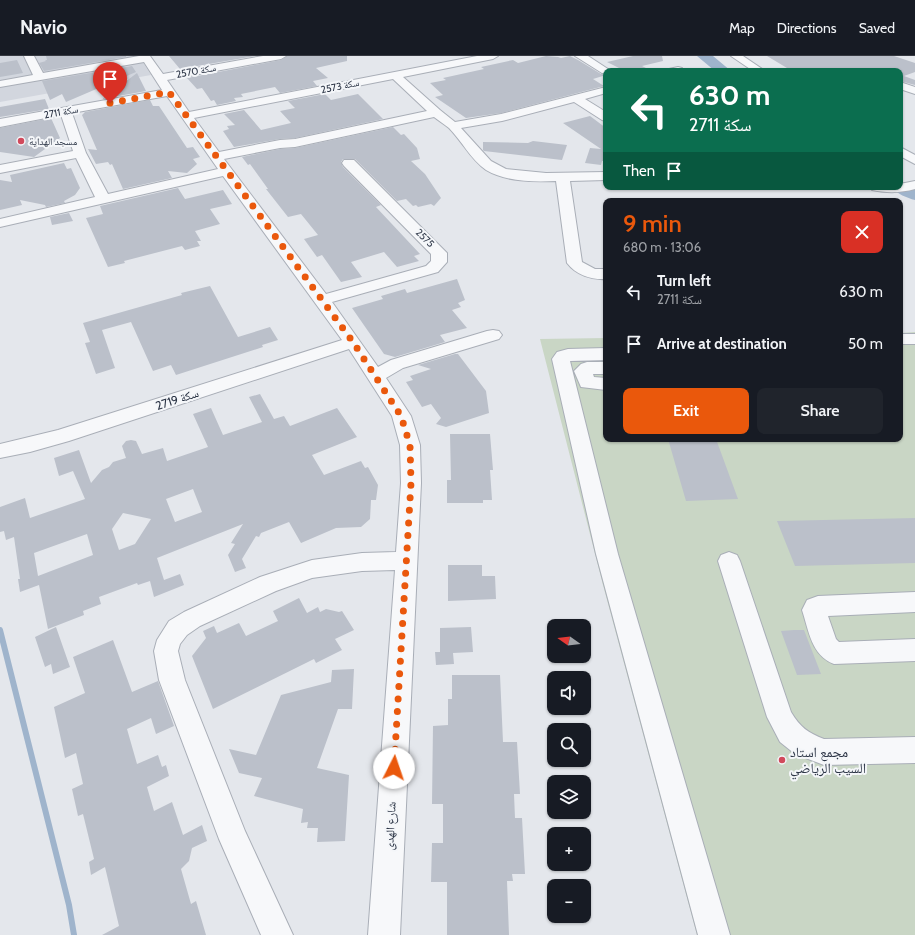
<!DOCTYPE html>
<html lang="en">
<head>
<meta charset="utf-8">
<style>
	body { margin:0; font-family:Cabin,"Noto Naskh Arabic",sans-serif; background:#20242c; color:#f1f3f6; height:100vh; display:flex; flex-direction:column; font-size:15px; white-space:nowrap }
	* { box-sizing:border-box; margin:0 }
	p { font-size:13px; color:#9ea1a6 }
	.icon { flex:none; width:22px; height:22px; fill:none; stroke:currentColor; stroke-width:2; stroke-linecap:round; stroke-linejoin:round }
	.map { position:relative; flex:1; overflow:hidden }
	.sheet { position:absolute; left:603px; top:142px; width:300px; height:244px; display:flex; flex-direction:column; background:#171b24; border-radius:8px; box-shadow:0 1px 3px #0004 }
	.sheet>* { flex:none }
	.top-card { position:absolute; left:603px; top:12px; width:300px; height:122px; border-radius:8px; box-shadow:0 1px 3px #0004; background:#0b6e4f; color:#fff; overflow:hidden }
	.needle { width:26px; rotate:284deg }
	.controls { position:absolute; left:547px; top:563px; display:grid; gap:8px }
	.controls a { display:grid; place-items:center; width:44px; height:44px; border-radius:8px; background:#171b24; box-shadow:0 1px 3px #0004; font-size:20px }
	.pin { position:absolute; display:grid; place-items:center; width:34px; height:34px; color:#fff; margin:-41px -17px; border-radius:50% 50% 50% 0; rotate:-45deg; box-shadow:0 0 4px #0007 }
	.pin .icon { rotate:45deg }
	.me { position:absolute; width:44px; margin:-22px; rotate:4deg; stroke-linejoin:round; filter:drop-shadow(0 0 3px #0008) }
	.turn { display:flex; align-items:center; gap:14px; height:84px; padding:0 20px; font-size:18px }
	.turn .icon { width:52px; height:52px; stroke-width:2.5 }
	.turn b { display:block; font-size:28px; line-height:34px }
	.then { display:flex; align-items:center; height:38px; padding:0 20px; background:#0003; gap:8px; font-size:15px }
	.round { display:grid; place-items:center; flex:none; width:42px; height:42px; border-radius:8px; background:#20242c }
	.head { display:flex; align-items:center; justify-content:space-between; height:68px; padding:0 20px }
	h1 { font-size:24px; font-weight:600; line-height:30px; color:#ea580c }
	.button { display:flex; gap:8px; margin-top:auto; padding:8px 20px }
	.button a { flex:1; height:46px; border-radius:8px; background:#ea580c; color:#fff; font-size:16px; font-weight:600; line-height:46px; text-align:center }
	.button a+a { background:#20242c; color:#f1f3f6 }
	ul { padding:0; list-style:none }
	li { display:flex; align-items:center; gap:12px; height:52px; padding:0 20px }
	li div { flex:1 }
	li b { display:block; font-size:15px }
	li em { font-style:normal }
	header { display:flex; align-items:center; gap:24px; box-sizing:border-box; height:56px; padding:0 20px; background:#171b24; border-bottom:1px solid #363941 }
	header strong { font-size:19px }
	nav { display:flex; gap:22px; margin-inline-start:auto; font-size:14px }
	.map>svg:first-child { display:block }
	.built { fill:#d2d6de }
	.green { fill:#c9d6c5 }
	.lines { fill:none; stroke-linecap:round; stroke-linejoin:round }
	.stream { stroke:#9fb4cc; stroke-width:6 }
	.river { fill:#9fb4cc; fill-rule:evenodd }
	.building { fill:#bbc0ca; fill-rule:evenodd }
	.minor-casing { stroke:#a9aeb7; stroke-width:2 }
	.minor { fill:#f7f8fa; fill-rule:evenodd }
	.route { stroke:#ea580c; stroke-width:7; stroke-dasharray:0 12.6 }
	.poi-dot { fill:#d1495b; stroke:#f4f6f9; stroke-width:1.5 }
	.labels { text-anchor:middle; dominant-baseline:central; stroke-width:4; stroke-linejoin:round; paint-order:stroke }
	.far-street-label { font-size:10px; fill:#2b3445; stroke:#f4f6f9 }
	.far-poi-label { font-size:10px; fill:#2b3445; stroke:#f4f6f9; text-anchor:start }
	.street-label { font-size:12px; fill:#2b3445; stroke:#f4f6f9 }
	.near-poi-label { font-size:14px; fill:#2b3445; stroke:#f4f6f9; text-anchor:start }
</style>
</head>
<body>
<header>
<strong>Navio</strong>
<nav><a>Map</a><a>Directions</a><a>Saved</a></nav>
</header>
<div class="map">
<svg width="915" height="879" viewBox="0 0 915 879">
	<rect width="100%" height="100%" fill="#e4e7ec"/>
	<path class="built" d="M0,0H139L151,19L0,46Z"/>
	<path class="green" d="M915,276V879H697L603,529L540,283L606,282V383H900V277Z"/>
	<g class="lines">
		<path class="stream" d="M0,574L69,849L74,879"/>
		<path class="river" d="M697,0H713L731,15H715Z
			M900,125L915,132V144C907,142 897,138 892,131H900Z"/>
	</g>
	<path class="building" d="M46,0H126V1L44,15L39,7L46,5L45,4H47Z
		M169,0H255L180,13Z
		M287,0H347V5L316,12L328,22L313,25L317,30L280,37L275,31L241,38L243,41L234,42L236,45L217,49L214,44L211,45L202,32L197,33L187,22L281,4Z
		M546,0L558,1L561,2L570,0L578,4L601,18L606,19L593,23L604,30L501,57L466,62L435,41L443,39L430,27L446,24L443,22L484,13L481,11L513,4L518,7Z
		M633,0H662L663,5L642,10L652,15H625L607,6Z
		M767,0H894L915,7V16L904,20L915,24V29L900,25V15H792Z
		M17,4L23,17L0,21V7Z
		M132,10L136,16L66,46L62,38L50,44L42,25Z
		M137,17L146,35L102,43Z
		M325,38L331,44L358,38L383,63L295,82L280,83L234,91L223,75L229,73L227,70L235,69L224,58L244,54L261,74L291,67L280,55L295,52L288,45Z
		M45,43L49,53L0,61V51Z
		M150,44L153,50H159L187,92L193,91L200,101L193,103L197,108L187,117L168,115L172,122L123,133L112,108L110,109L108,106L96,108L88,93L97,94L82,59L85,56Z
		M590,60L606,72V105H602L601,109L585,107L590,92L601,93L563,67Z
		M51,62L60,82L34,101L0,96V72Z
		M393,71L401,79L404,78L417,92L420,103L411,105L425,118L441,142L434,150L431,148L418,151L416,149L413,150L406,143L397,145L355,103H343L341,106L343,111L381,149L376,151L420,198L414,200L419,205L397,211L384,196L351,206L362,221L341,226L322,199L317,201L304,183L318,179L301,158L288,161L266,133H268L250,108L248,109L242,101L280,93L295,92Z
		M533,85L567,89L562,104L484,95L483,94V86L528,87Z
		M64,107L67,113L71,112L80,132L75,139L64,145L65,147L46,151L45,149L20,144L22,149L0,154V124L12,126L10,119Z
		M178,132L185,143L223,134L232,148L210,153L220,168L195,175L201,185H197L200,190L185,194L182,190L124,205L125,207L108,211L86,162L103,158L100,150Z
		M69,157L73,165L52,169L50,161Z
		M457,223L465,244L458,247L461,251L452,254L467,272L440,279L445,286L395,301L384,298L352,252L383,243L381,240L405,233L407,237Z
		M210,230L238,281L270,271L278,284L262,289L263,291L176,319L171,309L153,315L131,266L102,274L115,312L96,318L85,287L90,286L83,267L182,239L181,237Z
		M455,298H458L486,335L489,357L446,371L436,368L441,362L431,348L422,351L406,326L413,324L410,320L431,313L418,309Z
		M260,338L274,363L284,360L290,370L337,352L357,381L312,399L324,419L361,405L365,412L368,411L378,429L376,444H371L370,463L361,471L336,472L301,487L289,466L261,477L259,481L256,480L242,503L246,512L235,516L228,499L235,488L231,487L243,468L157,502L164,524L180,518L184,529L154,541L150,525L138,529L137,527L99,541L101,548L83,555L84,559L48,573L39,529L20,536L18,523H20L14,481L6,484L4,475L0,476V451L25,442L30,462L85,443L73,415L59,420L54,402L79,394L91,427L102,414L109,411L113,406L126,402L122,390L126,385L131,384L136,385L142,398L163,392L167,405L208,391L193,358L211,352L223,379L262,366L249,341ZM193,433L202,456L175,466L166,443ZM123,457L151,463L135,488L119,494L112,473ZM87,478L93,499L38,520L34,497Z
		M450,378H490L493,414H490L492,444H483V447H447V424H451Z
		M668,383H716L738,443L686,445Z
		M915,462V507L795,510L777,465Z
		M448,509H482V520H495L496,543L448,545Z
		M299,542L307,557L318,551L320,556L326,553L339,556L342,555L354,574L335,583L342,594L316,607L314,603L213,653L192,600L206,582L203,575L214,570L217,577L239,567L246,580L278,565L273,555Z
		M56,571L70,611L53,618L51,608L45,611L35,581Z
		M471,571L473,596L453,597L454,608L436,609L435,596H440V572Z
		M794,574H804L821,618L797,619L781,575Z
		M113,584L132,636L158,625L174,670L156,678L151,662L127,673L137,708L158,699L162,711L166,709L169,720L147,731L154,755L172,746L183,779L202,769L207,785L192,792L189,805L181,813L191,848L196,845L206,879H102L119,870L105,811L91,819L89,806L94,803L83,758L78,760L72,733L83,728L76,697L65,702L54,651L85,637L73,601Z
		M354,613L352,653H338L317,712L349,719L345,785L317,786L318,772H307L308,766L301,767L303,753L254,740L262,722L239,717L229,693L256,699L281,639L331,626L332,614Z
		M452,619H500L503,686H517L520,738H514L515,762H522L525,818H512L513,825H507L509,879H447V826H431L432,787H443V748H432L433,670L448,669V643H452Z"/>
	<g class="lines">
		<g class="minor-casing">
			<path id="minor" d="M24,0H34L43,17L139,0H150L163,18L263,0H286L281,3L167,24L189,56L477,0H498L493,3L403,21L440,54L455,66L501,58L606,31V37L585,43L606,56V65L602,64L574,46L502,65L461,72L491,105L506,113L546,117L606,116V124L570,125L582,206L595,213H606V223C592,224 576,219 567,207L556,125C534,126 506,126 486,114C471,104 462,85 449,72C444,68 439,65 434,61L295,91L280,92L224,103L326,238L426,210L431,205V198L344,110L342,107L344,104H354L447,197V206L438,216L332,246L378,311L391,304L487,275L493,274L499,275L502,279L499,283L403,312L386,322L411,360L420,389L421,427L400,879H368L395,514L362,515L312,522L276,535L200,570L187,579L180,588L178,595L185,624L245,775L293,879H261L219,783L159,624L154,595L157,584L169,565L184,556L260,521L312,504L362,497L396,496L401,427L400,389L392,360L349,293L69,385L30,396L0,402V388L58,374L342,284L223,120L0,171V163L95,141L76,102L0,117V109L73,95L61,59L0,71V63L162,34L144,6L0,31V25L33,19ZM393,23L427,55L295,83L280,84L219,96L194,62ZM167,40L218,113L108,138L86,97L72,57Z
				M575,0H588L611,15H606V18L602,17Z
				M731,0H743L765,15H753Z
				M678,11L682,12L683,15H668L669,13Z
				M900,26L915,31V38L900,33Z
				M900,91L915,99V108L900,100Z
				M915,125V133C901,137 886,137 872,134L870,131H900V128Z
				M900,278H915V288H900Z
				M606,292V304L570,305L618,498L730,879H698L596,498L552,303L557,296L568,293Z
				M587,306H606V318H593L594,321L606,322V334L581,331L574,315L581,308Z
				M729,496L737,499L740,505L791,656C800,671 808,677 824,683L915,681V707L824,709L795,698L780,686L767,661L718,505L721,499Z
				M915,536V556L828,560L836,583L839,586L915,583V605L834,608C811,599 809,575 802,554L807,544L818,540Z"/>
		</g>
		<use href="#minor" class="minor"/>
	</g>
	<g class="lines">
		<path class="route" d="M110,47L169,36L353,286L401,360L410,389L411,427L394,712"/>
	</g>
	<g class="poi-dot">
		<circle cx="21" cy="85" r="4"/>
		<circle cx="782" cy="704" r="4"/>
	</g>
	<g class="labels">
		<g class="far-street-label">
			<text transform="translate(196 15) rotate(-10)">سكة 2570</text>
			<text transform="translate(340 30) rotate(-11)">سكة 2573</text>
			<text transform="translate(61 56) rotate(-10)">سكة 2711</text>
			<text transform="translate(425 182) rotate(45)">2575</text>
		</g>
		<g class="far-poi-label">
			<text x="29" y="85">مسجد الهداية</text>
		</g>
		<g class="street-label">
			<text transform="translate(177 343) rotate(-18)">سكة 2719</text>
			<text transform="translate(390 770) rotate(-87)">شارع الهدى</text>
		</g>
		<g class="near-poi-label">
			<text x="790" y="696">مجمع استاد<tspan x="790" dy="16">السيب الرياضي</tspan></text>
		</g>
	</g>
</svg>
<div class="controls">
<a><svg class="needle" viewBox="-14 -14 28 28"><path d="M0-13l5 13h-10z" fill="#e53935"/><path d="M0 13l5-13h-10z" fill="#9ea1a6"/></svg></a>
<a><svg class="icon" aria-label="sound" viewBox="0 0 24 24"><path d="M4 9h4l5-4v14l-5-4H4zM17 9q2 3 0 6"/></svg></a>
<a><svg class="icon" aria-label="search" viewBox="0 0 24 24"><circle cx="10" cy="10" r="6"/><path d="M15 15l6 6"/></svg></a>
<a><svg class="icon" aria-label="layers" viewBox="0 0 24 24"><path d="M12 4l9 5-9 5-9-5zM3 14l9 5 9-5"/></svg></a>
<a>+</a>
<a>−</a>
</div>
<div class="pin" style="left:110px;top:47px;background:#d93025"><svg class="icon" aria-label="arrive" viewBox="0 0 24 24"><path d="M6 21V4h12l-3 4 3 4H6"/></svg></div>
<svg class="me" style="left:394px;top:712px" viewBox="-20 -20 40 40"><circle r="19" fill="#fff"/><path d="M0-13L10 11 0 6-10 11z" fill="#ea580c"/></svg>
<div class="top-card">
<div class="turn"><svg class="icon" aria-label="left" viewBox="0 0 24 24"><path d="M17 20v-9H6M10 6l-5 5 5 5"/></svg><div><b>630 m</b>سكة 2711</div></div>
<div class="then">Then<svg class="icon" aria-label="arrive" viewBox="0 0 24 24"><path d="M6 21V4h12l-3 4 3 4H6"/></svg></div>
</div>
<section class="sheet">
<div class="head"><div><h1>9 min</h1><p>680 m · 13:06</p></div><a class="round" style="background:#d93025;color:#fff"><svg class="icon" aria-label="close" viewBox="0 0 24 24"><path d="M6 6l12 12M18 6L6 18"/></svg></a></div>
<ul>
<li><svg class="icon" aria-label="left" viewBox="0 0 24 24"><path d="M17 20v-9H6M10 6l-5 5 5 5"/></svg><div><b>Turn left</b><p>سكة 2711</p></div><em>630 m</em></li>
<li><svg class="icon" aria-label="arrive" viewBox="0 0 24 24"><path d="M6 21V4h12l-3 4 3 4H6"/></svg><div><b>Arrive at destination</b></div><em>50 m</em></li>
</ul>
<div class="button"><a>Exit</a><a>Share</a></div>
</section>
</div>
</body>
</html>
